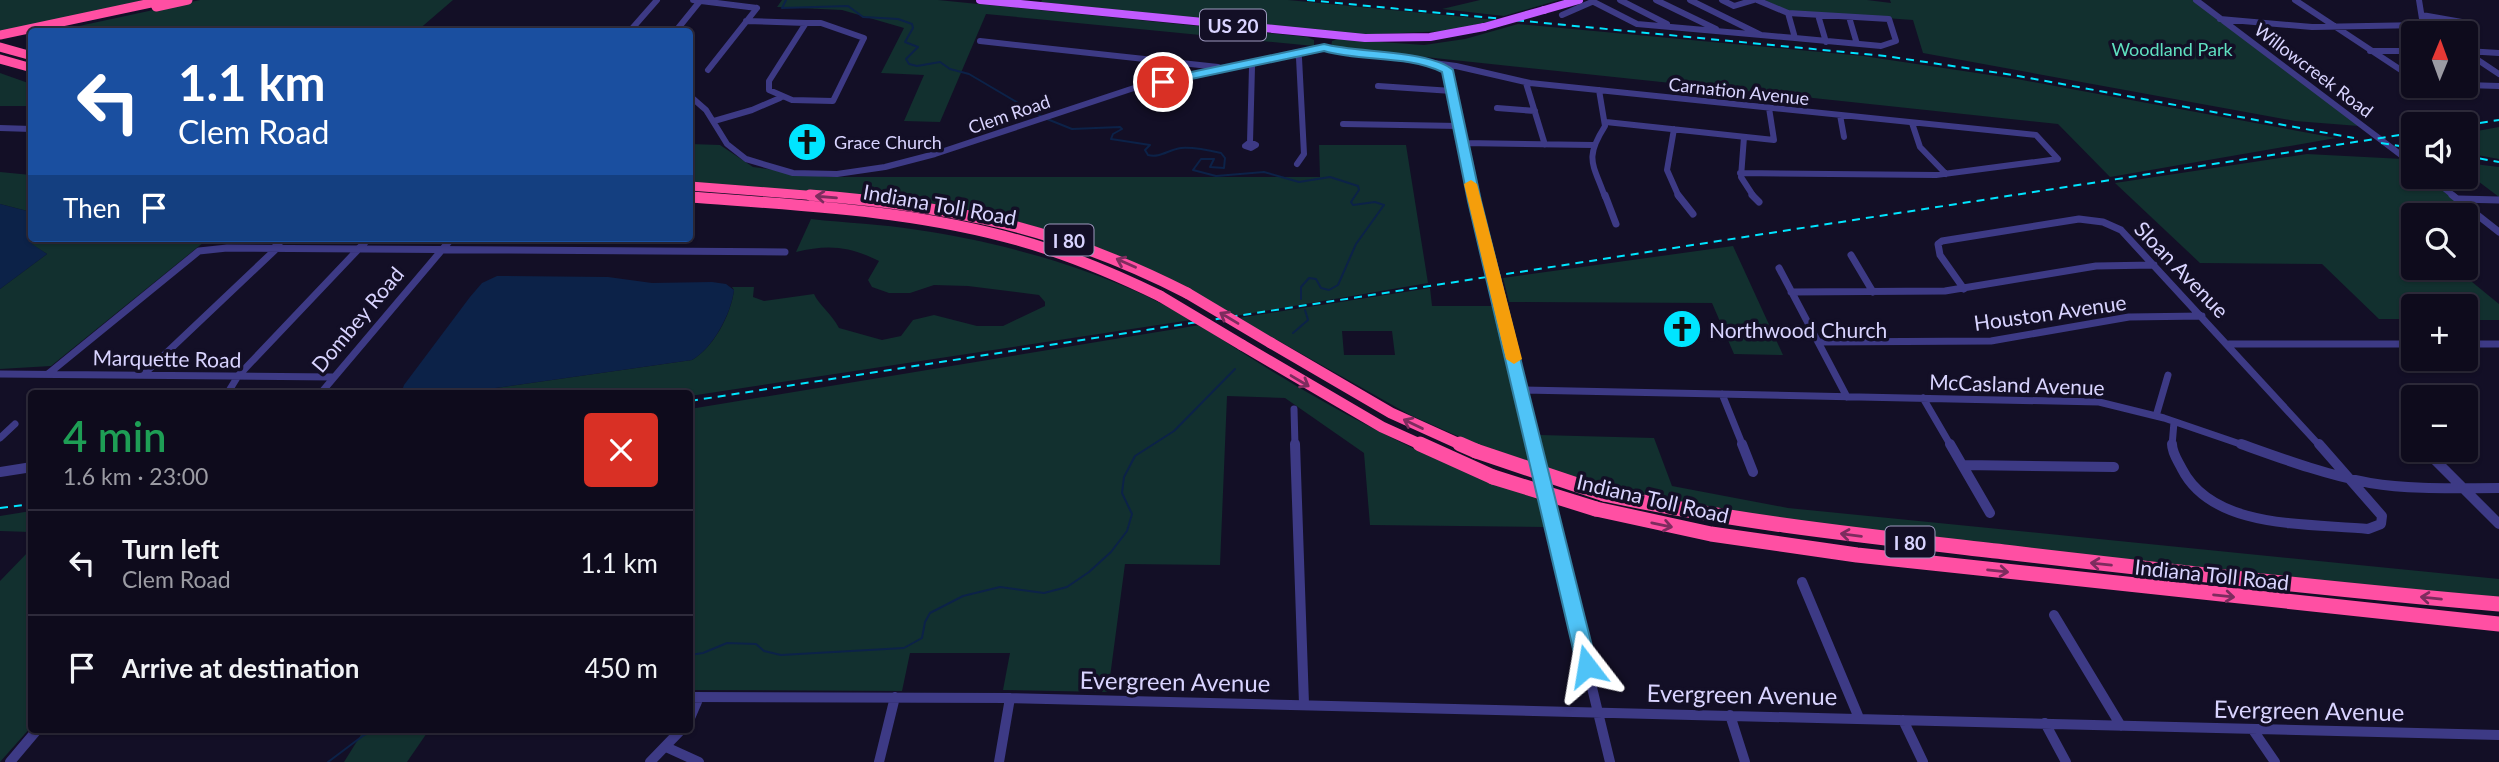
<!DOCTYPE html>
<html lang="en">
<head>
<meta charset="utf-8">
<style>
	body { margin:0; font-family:Lato,sans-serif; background:#171425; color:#f1f3f6; height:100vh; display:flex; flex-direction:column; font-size:26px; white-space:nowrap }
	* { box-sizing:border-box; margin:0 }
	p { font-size:23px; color:#9b9ba3 }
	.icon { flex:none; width:38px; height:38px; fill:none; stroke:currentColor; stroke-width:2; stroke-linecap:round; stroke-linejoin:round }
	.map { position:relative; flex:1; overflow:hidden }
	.panel { position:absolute; left:28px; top:390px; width:665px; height:343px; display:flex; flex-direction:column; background:#0e0b1c; border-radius:7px; box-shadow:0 2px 5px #0004,0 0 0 2px #2e2b3b }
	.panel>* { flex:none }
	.banner { position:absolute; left:28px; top:28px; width:665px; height:214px; border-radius:7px; box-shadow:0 2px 5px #0004,0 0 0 2px #2e2b3b; background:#1a4fa0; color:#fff; overflow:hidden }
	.needle { width:46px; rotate:1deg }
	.tools { position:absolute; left:2401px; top:21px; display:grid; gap:14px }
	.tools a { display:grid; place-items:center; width:77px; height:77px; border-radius:7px; background:#0e0b1c; box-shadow:0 2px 5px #0004,0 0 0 2px #2e2b3b; font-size:35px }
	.pin { position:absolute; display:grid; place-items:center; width:60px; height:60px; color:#fff; margin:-30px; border:4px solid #fff; border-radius:50%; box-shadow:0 2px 7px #0007 }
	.me { position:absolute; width:77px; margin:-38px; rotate:346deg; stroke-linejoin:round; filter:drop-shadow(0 0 5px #0008) }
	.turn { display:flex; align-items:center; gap:24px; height:147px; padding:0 35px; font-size:32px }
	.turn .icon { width:91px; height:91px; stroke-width:2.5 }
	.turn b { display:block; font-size:49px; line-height:60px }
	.then { display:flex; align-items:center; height:66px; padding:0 35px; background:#0003; gap:14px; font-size:26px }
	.round { display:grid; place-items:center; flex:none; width:74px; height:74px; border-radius:7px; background:#171425 }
	.head { display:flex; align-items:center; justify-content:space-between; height:119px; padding:0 35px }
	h1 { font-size:42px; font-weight:600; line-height:52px; color:#1e9e55 }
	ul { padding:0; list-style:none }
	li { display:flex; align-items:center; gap:21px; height:105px; padding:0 35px; border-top:2px solid #2e2b3b }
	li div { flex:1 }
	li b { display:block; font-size:26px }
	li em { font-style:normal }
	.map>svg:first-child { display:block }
	.green { fill:#12302f; fill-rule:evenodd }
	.water { fill:#0c2248 }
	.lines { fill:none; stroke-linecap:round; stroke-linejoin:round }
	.stream { stroke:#0c2248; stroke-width:2 }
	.minor-far2 { stroke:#3d3a85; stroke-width:6 }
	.minor-far1 { stroke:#3d3a85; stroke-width:7 }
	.minor { stroke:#3d3a85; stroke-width:10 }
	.major { stroke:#c25bff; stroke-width:8 }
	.highway-far2 { stroke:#ff4fa3; stroke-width:9 }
	.highway-far1 { stroke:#ff4fa3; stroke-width:11 }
	.highway { stroke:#ff4fa3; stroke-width:15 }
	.rail { stroke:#00e5ff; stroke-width:2; stroke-dasharray:8 6; stroke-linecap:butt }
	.major-bridge { stroke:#c25bff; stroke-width:8 }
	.highway-bridge-far1 { stroke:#ff4fa3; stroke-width:11 }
	.highway-bridge { stroke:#ff4fa3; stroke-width:15 }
	.oneway { stroke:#7d2c5e }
	.route { fill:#4fc3f7; stroke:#337fa1; stroke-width:2 }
	.slow { fill:#f59e0b }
	.labels { text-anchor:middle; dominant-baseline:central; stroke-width:7; stroke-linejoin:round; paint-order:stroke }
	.far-park-label { font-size:18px; fill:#5fe0c0; stroke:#130f26 }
	.far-street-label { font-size:18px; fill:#d9d4ff; stroke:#130f26 }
	.far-poi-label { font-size:18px; fill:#d9d4ff; stroke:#130f26; text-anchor:start }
	.shield { fill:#130f26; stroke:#9e99be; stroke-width:2 }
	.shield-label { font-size:19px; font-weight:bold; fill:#d9d4ff }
	.street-label { font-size:21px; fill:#d9d4ff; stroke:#130f26 }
	.poi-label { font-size:21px; fill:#d9d4ff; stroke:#130f26; text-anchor:start }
	.near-street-label { font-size:24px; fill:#d9d4ff; stroke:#130f26 }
</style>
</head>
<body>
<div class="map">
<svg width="2499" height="762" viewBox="0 0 2499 762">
	<rect width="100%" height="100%" fill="#130f26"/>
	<path class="green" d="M0,0H153L0,32Z
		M200,0H453L417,31L51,32Z
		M782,0H938L1307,37L1314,40V46L986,14L940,122L904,121L924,75L881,73L904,28L842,10L777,7Z
		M1042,0H1288L1496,20L1447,31L1354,35L1041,2Z
		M1480,0H1559L1504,16L1442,9Z
		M1765,0H1867L1891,3L1890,0H2195L2359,126L2295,121L1923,53L1913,20L1787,11Z
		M1518,24L1863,56L2017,79L2336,138L2110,177L2058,124L1331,47L1332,41L1338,39L1424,45L1465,39Z
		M0,73L31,84V106H0Z
		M2499,127V159L2466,153V133Z
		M690,144L720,145L753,167L827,177H1320L1319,145H1406L1428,283L1235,316C1148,262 1057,227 956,208L690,183Z
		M2307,154L2403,159L2413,167V177H2426L2460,203L2401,204L2415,215L2413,268H2455L2499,304V320H2466V306H2413V319H2379L2322,264L2200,263L2115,183Z
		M2466,163L2499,167V197L2466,172Z
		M0,172L31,175V212L0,204Z
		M811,219C846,223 882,224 918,230C1004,242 1116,274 1191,320L690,396L453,394L692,360C713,348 731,315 734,290L732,287H754L753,297L764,301L814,294C818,304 832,314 839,328L882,340L901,336L913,320L934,315L977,326H1003L1045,306V302L1039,295L968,286L934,285L910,293H889L872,287L868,280L879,261C849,246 828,244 796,252Z
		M32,238H192L204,242L51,366L0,369V289L47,254L31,244Z
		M1733,246L1783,355L1734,354L1712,303L1509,302L1503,278Z
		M1430,288L1432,306H1495L1534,465L1462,438L1410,415L1238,318ZM1342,331H1392L1395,355H1344Z
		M1200,325C1311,399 1414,456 1540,500L1545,527L1370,525L1364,453L1285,398L1227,396L1220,565L1125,564L1108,692L1003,690L1010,653H910L902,691L690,690V409Z
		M1540,435L1654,438L1672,486L1788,508L2499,579V597C2321,582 2145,562 1968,541C1826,524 1684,513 1547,469Z
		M31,511V532L0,531V516Z
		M31,549V727L0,762V581Z
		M364,730H429L407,762H344Z"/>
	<path class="water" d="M0,204L31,212L32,244L47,254L0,289Z
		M497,276L608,277L652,283L712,282L726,284L734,290C731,314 713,348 692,360L453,394H401L404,385L470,297L482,283Z"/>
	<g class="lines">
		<path class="stream" d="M786,0L782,8L848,6L863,17L898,19L912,24L913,28L905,42L918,47L906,59L909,64L917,66L940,62L950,69L969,74L1042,117
			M1047,119L1072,129L1120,127L1122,129L1113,134L1111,139L1150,145L1145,150L1148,155C1160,158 1168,150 1181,148C1194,147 1208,150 1221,153L1225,158L1224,168L1210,167L1214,159H1201L1193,170L1216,176L1264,172L1299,182L1330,177L1358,186L1359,190L1351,202L1353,205L1375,202L1384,205L1356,244L1338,285L1329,290L1321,288L1316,279L1309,278L1301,287V299
			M1293,333L1308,320L1305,310
			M690,655L703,653L727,643L756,644L764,651L781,655L904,648L922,638L925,622L930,613L963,596L1000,587L1044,593L1067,587L1089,572L1111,552L1127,531L1132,514L1122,493L1124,477L1135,456L1174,431L1235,369
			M328,762L364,735L377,730"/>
		<path class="minor-far2" d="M693,0L757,8
			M1620,0L1667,24
			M1656,0L1716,29
			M1690,0L1761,35L1795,38
			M1722,0L1734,6L1754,0
			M1757,0L1788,13
			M2196,0L2413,164
			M2295,0L2413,78
			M2419,0L2423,25L2435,33
			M1592,1L1637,24L1761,35
			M1788,13L1889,19L1896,41L1881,46L1795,38Z
			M1562,15L1594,1
			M1818,15L1826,42
			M2422,15L2473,24
			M1849,17L1857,44
			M2220,19L2312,27L2423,25
			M746,21L806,23
			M806,23H821L864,38L833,101L792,100L769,90V81Z
			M629,32L657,0
			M675,32L700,1
			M980,41L1218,67
			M2370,51H2413
			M2466,51L2499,53
			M2466,52L2499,74
			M1295,53L1299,58L1304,154L1297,164
			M1249,63L1252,67L1250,142
			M1442,65L1448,72L1474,197
			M708,70L757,8
			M1526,83L1545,145
			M2466,85L2499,86
			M1378,86L1452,91
			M2431,86L2440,94
			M1599,90L1605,126C1584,159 1593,163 1605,197
			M690,96L706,110L727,144L746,159L793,173L837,174L885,167L935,154L1143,85L1324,48L1456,66L1530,83L2036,135L2058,159
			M1497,108L1535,111
			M1840,115L1844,137
			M714,121L752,110L780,98
			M1606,122L1774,140L1769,108
			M1912,123L1920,147L1946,174
			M1343,124L1459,126
			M0,128L32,129
			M1674,129L1667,170L1679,197
			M1744,137L1741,177L1754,197
			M1250,142L1256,145L1251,148L1245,146Z
			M1463,143L1593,145
			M1740,173L1936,175L2058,159
			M2430,177L2455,197"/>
		<path class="minor-far1" d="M1474,195L1534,446
			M1605,195L1616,224
			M1678,195L1693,214
			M1752,195L1759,202
			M2452,195L2499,232
			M2459,199L2499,200
			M272,250L284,238
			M1851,255L1873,292
			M1779,268L1847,397
			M1964,289L1940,255L1938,244L1942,241L2079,219L2103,222L2121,230L2320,446
			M1791,292L1945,291L2096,266L2154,265
			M1818,342L1991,341L2129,317L2202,316
			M2229,344H2413
			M2466,344H2499
			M0,374L334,377
			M48,374L199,251L227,248L785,252
			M143,375L275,250
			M1522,390L2099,402L2164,418L2246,446
			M227,394L238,376L369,238
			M320,394L452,238
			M1722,394L1743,446
			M1923,398L1951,446
			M1294,409L1295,446
			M2156,416L2168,375
			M0,438L15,424
			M2172,446L2174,422"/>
		<path class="minor" d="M1295,444L1304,704
			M1533,444L1610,762
			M1742,444L1753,472
			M1950,444L1990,513
			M2172,444C2172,453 2178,461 2182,469C2213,530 2309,523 2368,529L2381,524L2382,516L2319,444
			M2241,444C2283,459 2326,475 2370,483C2412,490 2456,488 2499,488
			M2425,450L2499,524
			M1963,465L2114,467
			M0,472L32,467
			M1802,582L1859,718
			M2054,615L2121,726
			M690,697L1010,698L2499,735
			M1730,715L1745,762
			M690,718L699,697
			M1903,720L1923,762
			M2045,723L2066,762
			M2253,730L2275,762
			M666,747L699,762
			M10,762L37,730
			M650,762L681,730
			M879,762L895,697
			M999,762L1010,698"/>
		<path class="major" d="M980,0L1365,38L1430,37L1484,27
			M1544,10L1579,0"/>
		<path class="highway-far2" d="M156,7L188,0
			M0,35L165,0
			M0,47L32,56
			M0,59L32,68
			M690,186L831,197"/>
		<path class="highway-far1" d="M810,195C952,206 1060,228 1187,293
			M690,197C809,206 933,211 1047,249C1086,262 1123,278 1160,296
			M1271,343L1391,413L1464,446
			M1242,345L1382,427L1424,446"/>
		<path class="highway" d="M1420,444L1493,477
			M1460,444L1476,451
			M1604,494C1739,523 1876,537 2013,553C2175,572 2337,590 2499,604
			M1596,509L1711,534L1857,555L2499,624"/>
		<path class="rail" d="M1307,0L1885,56L2013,75L2354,138
			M2466,125L2499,120
			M2381,143L2413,148
			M2466,156L2499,162
			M690,401L2413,133
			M0,508L32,504"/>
		<path class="major-bridge" d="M1484,27L1544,10"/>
		<path class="highway-bridge-far1" d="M1187,293L1271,343
			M1160,296L1242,345"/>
		<path class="highway-bridge" d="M1476,451L1604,494
			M1493,477L1596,509"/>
	</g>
	<defs><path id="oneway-shaft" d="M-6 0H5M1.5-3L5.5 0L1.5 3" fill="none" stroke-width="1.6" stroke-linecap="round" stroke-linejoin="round" transform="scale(1.75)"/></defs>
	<g class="oneway">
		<use href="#oneway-shaft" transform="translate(826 197) rotate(-175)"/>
		<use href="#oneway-shaft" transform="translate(1126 263) rotate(-156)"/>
		<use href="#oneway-shaft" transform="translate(1229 318) rotate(-149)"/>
		<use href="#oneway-shaft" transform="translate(1300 381) rotate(31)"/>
		<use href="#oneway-shaft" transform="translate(1413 424) rotate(-154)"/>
		<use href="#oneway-shaft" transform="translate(1662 525) rotate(12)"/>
		<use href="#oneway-shaft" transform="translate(1851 535) rotate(-173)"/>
		<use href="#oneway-shaft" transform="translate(2101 564) rotate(-174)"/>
		<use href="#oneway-shaft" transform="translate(1998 571) rotate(6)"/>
		<use href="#oneway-shaft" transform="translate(2224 596) rotate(6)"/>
		<use href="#oneway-shaft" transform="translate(2431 598) rotate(-174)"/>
	</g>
	<path class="route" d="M1324,44C1357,53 1430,50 1453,70L1481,201L1597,666L1594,671L1587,674L1579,671L1577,666L1468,201L1442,72C1406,55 1362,62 1324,51L1163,85L1157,82L1163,78Z"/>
	<path class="slow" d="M1471,180L1477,184L1522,359L1514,364L1506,359L1464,184Z"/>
	<defs>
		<g id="church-disc" transform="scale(2.0125)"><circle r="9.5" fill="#00e5ff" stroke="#130f26"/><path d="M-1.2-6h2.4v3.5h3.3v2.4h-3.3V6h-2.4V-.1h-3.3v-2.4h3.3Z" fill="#111"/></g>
	</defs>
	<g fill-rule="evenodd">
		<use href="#church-disc" x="807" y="142"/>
		<use href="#church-disc" x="1682" y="329"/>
	</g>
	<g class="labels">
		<g class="far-park-label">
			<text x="2172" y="49">Woodland Park</text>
		</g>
		<g class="far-street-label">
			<text transform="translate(2314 70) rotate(37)">Willowcreek Road</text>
			<text transform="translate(1739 91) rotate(6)">Carnation Avenue</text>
			<text transform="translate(1009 114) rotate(-19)">Clem Road</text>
		</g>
		<g class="far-poi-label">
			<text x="834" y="142">Grace Church</text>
		</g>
		<g class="shield">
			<rect x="1200" y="9.5" width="66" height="31" rx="5"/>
			<rect x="1044.5" y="224.5" width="49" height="31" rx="5"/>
			<rect x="1885.5" y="526.5" width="49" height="31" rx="5"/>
		</g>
		<g class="shield-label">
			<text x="1233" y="25">US 20</text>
			<text x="1069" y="240">I 80</text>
			<text x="1910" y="542">I 80</text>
		</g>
		<g class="street-label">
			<text transform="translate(940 204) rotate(10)">Indiana Toll Road</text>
			<text transform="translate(2182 269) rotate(46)">Sloan Avenue</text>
			<text transform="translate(2050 312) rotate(-8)">Houston Avenue</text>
			<text transform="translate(357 319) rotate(-50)">Dombey Road</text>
			<text transform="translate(167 358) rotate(1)">Marquette Road</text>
			<text transform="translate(2017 384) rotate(2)">McCasland Avenue</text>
			<text transform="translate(1653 498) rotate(13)">Indiana Toll Road</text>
			<text transform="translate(2212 574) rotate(6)">Indiana Toll Road</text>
		</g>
		<g class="poi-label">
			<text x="1709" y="329">Northwood Church</text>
		</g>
		<g class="near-street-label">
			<text transform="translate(1175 681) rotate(1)">Evergreen Avenue</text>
			<text transform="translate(1742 694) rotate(1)">Evergreen Avenue</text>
			<text transform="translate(2309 710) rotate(1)">Evergreen Avenue</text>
		</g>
	</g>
</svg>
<div class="tools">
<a><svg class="needle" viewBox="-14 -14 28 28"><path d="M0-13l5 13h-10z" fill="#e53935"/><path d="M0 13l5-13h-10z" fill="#9b9ba3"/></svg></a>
<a><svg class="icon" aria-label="sound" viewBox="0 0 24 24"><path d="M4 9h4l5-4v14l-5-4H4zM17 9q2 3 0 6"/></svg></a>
<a><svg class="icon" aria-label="search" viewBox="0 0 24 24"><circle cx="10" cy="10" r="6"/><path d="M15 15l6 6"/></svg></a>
<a>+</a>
<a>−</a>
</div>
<div class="pin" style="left:1163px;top:82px;background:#d93025"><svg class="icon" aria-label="arrive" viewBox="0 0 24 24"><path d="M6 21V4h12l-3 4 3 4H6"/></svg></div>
<svg class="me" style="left:1587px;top:666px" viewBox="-20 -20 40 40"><path d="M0-17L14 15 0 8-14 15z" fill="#4fc3f7" stroke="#fff" stroke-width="4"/></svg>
<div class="banner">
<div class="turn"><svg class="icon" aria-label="left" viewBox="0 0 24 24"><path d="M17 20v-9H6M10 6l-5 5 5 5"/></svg><div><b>1.1 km</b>Clem Road</div></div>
<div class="then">Then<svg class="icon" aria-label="arrive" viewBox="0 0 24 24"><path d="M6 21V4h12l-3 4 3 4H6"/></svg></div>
</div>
<section class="panel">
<div class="head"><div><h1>4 min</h1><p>1.6 km · 23:00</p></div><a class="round" style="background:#d93025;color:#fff"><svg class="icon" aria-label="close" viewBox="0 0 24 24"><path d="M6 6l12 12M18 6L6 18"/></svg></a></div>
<ul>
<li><svg class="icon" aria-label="left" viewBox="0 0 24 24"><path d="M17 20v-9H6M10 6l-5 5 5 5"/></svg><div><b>Turn left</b><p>Clem Road</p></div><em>1.1 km</em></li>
<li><svg class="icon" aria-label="arrive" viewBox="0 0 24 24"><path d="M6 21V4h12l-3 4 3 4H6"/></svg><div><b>Arrive at destination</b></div><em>450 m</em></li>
</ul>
</section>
</div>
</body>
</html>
